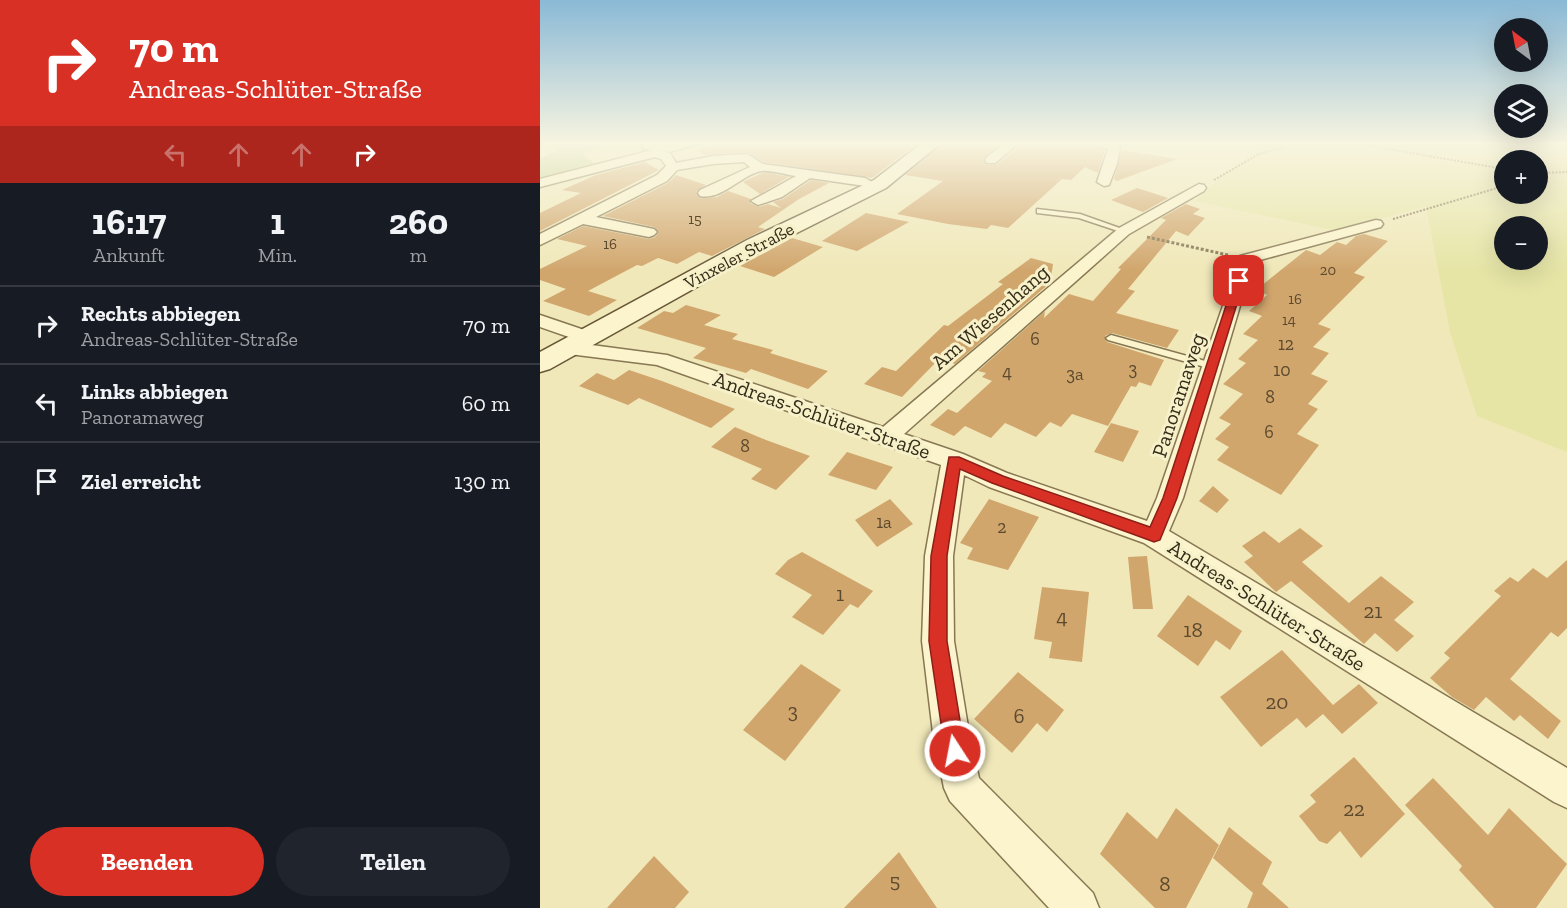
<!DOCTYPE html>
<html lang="de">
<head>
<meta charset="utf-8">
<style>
	body { margin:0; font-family:"Zilla Slab",serif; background:#20242c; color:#f1f3f6; height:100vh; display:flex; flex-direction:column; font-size:22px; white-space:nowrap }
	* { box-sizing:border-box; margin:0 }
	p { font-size:20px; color:#9ea1a6 }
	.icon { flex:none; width:33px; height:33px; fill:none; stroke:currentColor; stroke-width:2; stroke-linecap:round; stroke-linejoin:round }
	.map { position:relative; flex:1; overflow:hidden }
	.side { display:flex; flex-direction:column; background:#171b24; width:540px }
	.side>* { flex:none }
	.guide { background:#d93025; color:#fff; overflow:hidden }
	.needle { width:39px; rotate:328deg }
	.controls { position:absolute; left:954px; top:18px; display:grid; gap:12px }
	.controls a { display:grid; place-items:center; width:54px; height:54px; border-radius:50%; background:#171b24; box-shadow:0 6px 24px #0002; font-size:30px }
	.pin { position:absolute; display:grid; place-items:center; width:51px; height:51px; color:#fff; margin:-26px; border-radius:12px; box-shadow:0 3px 9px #0006 }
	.me { position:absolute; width:66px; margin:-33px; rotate:349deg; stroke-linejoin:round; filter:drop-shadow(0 0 4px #0008) }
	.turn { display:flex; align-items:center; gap:21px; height:126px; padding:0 30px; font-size:27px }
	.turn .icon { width:78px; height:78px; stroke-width:2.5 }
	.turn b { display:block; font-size:42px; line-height:51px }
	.lanes { display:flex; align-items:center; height:57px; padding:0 30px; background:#0003; justify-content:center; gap:30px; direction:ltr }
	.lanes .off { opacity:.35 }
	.eta { display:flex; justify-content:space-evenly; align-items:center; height:102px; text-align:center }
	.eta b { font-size:36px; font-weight:700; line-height:42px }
	.button { display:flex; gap:12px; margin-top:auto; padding:12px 30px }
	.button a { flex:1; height:69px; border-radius:36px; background:#d93025; color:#fff; font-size:24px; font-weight:700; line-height:69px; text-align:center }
	.button a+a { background:#20242c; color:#f1f3f6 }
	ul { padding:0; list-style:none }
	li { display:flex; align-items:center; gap:18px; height:78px; padding:0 30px; border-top:2px solid #363941 }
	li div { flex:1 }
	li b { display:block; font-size:22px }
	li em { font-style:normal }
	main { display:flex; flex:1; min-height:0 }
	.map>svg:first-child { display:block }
	.farmland { fill:#e6e5a6; fill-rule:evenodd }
	.green { fill:#bcce8d }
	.building { fill:#d1a66d }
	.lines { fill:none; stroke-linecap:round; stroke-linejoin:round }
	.service-casing { stroke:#877753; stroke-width:3 }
	.minor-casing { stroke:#877753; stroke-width:3 }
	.secondary-casing { stroke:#685737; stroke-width:3 }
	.path-far1 { stroke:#877753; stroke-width:2; stroke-dasharray:2 1.5; stroke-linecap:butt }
	.path { stroke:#877753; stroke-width:3; stroke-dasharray:3 2; stroke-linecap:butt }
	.service { fill:#fbf4cd; fill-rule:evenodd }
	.minor { fill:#fbf4cd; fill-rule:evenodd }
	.secondary { fill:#fbf4cd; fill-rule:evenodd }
	.route { fill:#d93025; stroke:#8d1f18; stroke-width:1.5 }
	.labels { text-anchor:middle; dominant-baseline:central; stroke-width:6; stroke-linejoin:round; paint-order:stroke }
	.far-number-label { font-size:15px; fill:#5c4a2e }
	.far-street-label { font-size:18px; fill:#352b19; stroke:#f7f1c9 }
	.number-label { font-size:18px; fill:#5c4a2e }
	.street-label { font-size:21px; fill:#352b19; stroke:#f7f1c9 }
	.near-number-label { font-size:21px; fill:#5c4a2e }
</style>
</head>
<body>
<main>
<section class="side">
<div class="guide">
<div class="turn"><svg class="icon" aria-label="right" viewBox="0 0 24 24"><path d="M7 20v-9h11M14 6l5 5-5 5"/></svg><div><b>70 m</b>Andreas-Schlüter-Straße</div></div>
<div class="lanes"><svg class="icon off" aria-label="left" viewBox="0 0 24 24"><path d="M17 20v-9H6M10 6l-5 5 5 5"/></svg><svg class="icon off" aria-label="ahead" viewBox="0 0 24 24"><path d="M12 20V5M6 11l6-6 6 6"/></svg><svg class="icon off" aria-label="ahead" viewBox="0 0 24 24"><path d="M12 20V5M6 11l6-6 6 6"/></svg><svg class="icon" aria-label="right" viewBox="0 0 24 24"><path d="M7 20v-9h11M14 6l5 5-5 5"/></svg></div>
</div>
<div class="eta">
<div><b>16:17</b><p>Ankunft</p></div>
<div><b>1</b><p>Min.</p></div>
<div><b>260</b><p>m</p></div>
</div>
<ul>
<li><svg class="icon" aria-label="right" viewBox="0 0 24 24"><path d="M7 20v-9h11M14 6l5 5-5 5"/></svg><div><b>Rechts abbiegen</b><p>Andreas-Schlüter-Straße</p></div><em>70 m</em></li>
<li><svg class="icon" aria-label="left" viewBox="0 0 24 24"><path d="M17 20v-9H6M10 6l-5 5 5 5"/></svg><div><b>Links abbiegen</b><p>Panoramaweg</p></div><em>60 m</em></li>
<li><svg class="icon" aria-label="arrive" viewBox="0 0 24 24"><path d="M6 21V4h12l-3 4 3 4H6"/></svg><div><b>Ziel erreicht</b></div><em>130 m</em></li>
</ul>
<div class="button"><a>Beenden</a><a>Teilen</a></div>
</section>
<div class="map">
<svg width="1027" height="908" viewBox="0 0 1027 908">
	<rect width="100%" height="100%" fill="#f0e8b9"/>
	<path class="farmland" d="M727,143H1027V452L937,416L910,332L886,206L798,231L655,201L708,152ZM964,160H998V194H964ZM964,226H998V260H964Z"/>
	<path class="green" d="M32,143H69L42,154L54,163L0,178V159Z"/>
	<path class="building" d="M185,143H378L332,178L224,162L207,152L164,155L157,150Z
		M403,143H432L456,147L443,159L447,165H456L484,143H538L565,150L558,173L545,167L531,180L522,179L468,228L451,225L447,229L408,224L357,214L403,181L365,175Z
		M582,150L637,159L577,181L574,179Z
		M105,162L119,170L0,231V213L41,193L22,190L56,175Z
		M222,173H230L249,177L220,194L203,182Z
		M136,175L166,185L156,192L160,198L177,197L188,191L211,199L210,203L219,207L228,204L241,208L233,202L243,199L271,180L289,183L259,199L218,227L225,229L172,256L159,252L137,264L118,258L102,266L97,265L48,291L77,300L49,316L3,301L26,289L0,280V269L47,246L17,239L43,226L109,239L115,237L119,232L114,227L63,216L128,183Z
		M597,188L628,198L603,212L571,200Z
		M646,204L660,209L653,214L665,218L648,236L636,231L588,289L595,291L576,313L639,330L627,348L572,333L565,336L567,342L624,360L611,386L599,382L596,387L591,386L568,426L532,414L521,427L510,422L496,437L465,423L451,438L425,426L414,436L390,425L408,409L417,413L452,381L442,377L446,373L438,371L505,311L504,318L529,294L553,301L581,269L578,268L626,220L621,218Z
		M326,213L369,222L317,251L282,241Z
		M824,234L848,241L814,273L825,277L778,324L791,329L773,347L789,353L771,374L788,381L768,404L778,409L757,434L779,445L741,495L677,460L689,447L675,439L691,424L679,418L703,394L683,384L706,363L698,359L718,340L703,334L722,316L709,311L727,295L716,290L766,250L780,255L797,242L806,245L816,236Z
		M252,238L283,247L234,277L200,266Z
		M491,258L513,264L510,283L415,364L399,359L362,397L324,384L342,367L356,371L404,325L408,326L463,284L458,282Z
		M146,305L181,315L164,325L198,334L192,339L233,350L230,353L288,371L268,389L211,369L206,373L153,358L166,348L97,328L124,311L133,313Z
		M89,370L122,381L195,409L171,428L99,398L88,405L39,386L57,373L74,380Z
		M571,423L599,431L583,462L554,452Z
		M195,427L226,440L270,456L236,490L211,479L222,469L171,447Z
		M307,452L341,463L353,467L336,490L288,475Z
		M673,486L689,500L677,513L659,501Z
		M350,499L373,524L337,547L315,520Z
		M449,499L499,517L468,570L427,559L433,548L420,543Z
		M760,528L783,546L762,562L809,603L841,576L874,602L854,620L874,636L857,652L835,633L824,644L751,581L736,592L704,562L713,556L702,546L724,531L739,543Z
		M262,552L333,591L318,608L310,604L283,635L252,617L272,595L235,574L248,560Z
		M607,556L613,609H593L588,557Z
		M1027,560V628L1018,637L1011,632L970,679L1021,721L1008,739L980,715L974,721L946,697L934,710L912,697L890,678L910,658L904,653L961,596L954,591L970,577L978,582L993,568L1007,578Z
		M502,587L549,592L542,662L509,658L512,642L494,639Z
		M648,595L702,631L690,650L676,640L658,666L617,636Z
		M742,650L793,705L819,684L838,703L802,734L783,714L766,728L757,718L721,747L680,697Z
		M261,664L301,690L245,761L203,730Z
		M478,672L524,710L507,732L497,723L472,753L434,719Z
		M814,757L865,814L821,858L800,831L787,844L779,841L759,816L776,802L770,795Z
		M893,778L948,835L969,808L1027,864L996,908H954L919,870L922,866L865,805Z
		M636,808L679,845L646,908H615L560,854L587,812L617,839Z
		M689,827L732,862L722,884L749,908H707L713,893L673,858Z
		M359,852L397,908H304Z
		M114,856L149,892L135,908H67Z"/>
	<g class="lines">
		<g class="service-casing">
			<path id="service" d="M497,209L540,214L588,231L584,233L539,218L497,213Z
				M571,335L676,364L677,366L672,369L568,340L566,338Z"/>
		</g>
		<g class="minor-casing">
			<path id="minor" d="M103,143H163L129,152L121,151L130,153L136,163L173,156L207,154L223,164L325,178L332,182L325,186L270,178L242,197L218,205L211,201L256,176C246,175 232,170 222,171C203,173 182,201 160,196L158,193L160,190L210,167L204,162L173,164L137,170L127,181L56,217L114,229L117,232L114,235L109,237L43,224L0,245V234L117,175L126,166L121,159L115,157L0,187V179L112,150L103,149Z
				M465,143H479L455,163H447L445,160L447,157Z
				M548,143H574L580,147L577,164L569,185L564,186L557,182L568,149Z
				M659,184L664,185L666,188L664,191L589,234L364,434L423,454L467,473L607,521L617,498L700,256L836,220L841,221L843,224L841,227L713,262L643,498L629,531L1027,768V808L1014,802L604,543L449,487L424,475L413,556L414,641L429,733L439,778L553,893L559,908H509L410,801L404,788L393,733L382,641L385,556L401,465L117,365L29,354L22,352L19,348L22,344L29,342L127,355L343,427L579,228Z
				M0,315L56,334L59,338L56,342L49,344L0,327Z"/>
		</g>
		<g class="secondary-casing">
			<path id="secondary" d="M382,143H401L346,188L223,250L10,369L0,372V352L207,240L334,180Z"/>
		</g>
		<path class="path-far1" d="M814,143L964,169
			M998,173L1027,172
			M674,180L719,154L743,147L744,143
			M853,219L964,186"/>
		<path class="path" d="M607,237L688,255"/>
		<use href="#service" class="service"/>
		<use href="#minor" class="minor"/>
		<use href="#secondary" class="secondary"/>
	</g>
	<linearGradient id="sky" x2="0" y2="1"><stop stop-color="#8ab9d6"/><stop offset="0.53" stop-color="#f8f5e0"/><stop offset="1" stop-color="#f8f5e0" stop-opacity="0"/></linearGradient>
	<rect width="1027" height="271" fill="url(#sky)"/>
	<path class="route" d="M699,278L704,281L637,498L620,540L614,542L609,540L452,483L420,469L407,556V641L425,751L422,759L415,762L408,759L405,751L389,641L391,556L409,457H419L463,476L610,527L623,498L694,281Z"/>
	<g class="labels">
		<g class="far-number-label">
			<text x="155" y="219">15</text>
			<text x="70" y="244">16</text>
			<text x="788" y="270">20</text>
			<text x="755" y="299">16</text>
			<text x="749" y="320">14</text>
		</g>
		<g class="far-street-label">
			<text transform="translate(199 256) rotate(-28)">Vinxeler Straße</text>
		</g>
		<g class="number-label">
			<text x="495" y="339">6</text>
			<text x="746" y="344">12</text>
			<text x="593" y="369">3</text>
			<text x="742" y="370">10</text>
			<text x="467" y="372">4</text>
			<text x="535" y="374">3a</text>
			<text x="730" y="397">8</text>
			<text x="729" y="432">6</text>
			<text x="205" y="446">8</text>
			<text x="344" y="522">1a</text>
			<text x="462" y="527">2</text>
		</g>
		<g class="street-label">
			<text transform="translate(450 317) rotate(-41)">Am Wiesenhang</text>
			<text transform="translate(638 395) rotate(-72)">Panoramaweg</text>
			<text transform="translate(282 415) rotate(19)">Andreas-Schlüter-Straße</text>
			<text transform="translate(727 605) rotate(32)">Andreas-Schlüter-Straße</text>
		</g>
		<g class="near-number-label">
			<text x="300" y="593">1</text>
			<text x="833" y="610">21</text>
			<text x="522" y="616">4</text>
			<text x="653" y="629">18</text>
			<text x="737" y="701">20</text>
			<text x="253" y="710">3</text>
			<text x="479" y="715">6</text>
			<text x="814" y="808">22</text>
			<text x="355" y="880">5</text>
			<text x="625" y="883">8</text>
		</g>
	</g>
</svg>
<div class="controls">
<a><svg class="needle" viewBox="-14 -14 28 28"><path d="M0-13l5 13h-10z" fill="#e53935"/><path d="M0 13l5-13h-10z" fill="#9ea1a6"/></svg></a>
<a><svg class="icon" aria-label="layers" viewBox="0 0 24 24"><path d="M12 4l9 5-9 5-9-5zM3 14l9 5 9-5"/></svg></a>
<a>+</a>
<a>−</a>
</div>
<div class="pin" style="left:699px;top:281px;background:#d93025"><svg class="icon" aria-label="arrive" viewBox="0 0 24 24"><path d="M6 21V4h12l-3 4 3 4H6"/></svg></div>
<svg class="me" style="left:415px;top:751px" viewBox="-20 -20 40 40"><circle r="17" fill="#d93025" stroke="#fff" stroke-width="3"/><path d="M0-11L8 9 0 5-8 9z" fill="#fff"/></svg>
</div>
</main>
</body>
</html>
